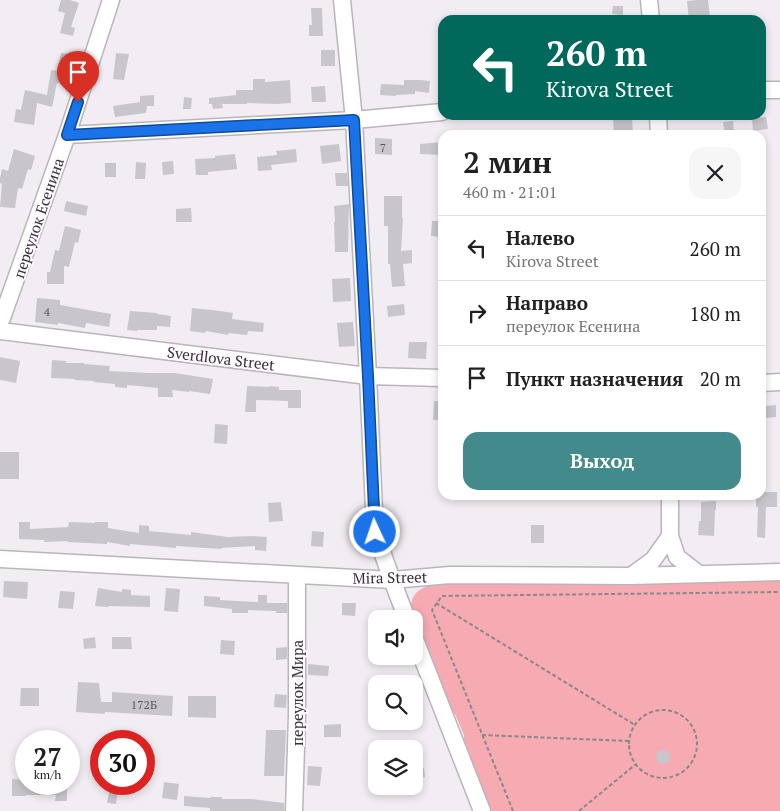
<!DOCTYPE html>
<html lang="ru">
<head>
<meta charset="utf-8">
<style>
	body { margin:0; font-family:"PT Serif",serif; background:#f6f6f6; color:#202124; height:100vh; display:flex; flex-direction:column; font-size:19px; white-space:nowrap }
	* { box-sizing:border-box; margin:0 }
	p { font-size:16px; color:#757577 }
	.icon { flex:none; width:28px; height:28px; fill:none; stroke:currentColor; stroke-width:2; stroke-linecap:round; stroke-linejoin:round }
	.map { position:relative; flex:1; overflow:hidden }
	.side { position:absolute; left:438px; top:130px; width:328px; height:370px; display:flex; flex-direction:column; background:#fff; border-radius:15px; box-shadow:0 2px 8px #0003 }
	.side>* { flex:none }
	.top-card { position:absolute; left:438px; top:15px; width:328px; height:105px; border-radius:15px; box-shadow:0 2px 8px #0003; background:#00695c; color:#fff; overflow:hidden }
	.buttons { position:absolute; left:368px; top:610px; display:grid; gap:10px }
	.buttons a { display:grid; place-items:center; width:55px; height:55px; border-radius:10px; background:#fff; box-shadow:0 2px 8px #0003; font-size:25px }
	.speed { position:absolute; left:15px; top:730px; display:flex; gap:10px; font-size:25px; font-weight:700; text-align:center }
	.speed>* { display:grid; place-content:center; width:65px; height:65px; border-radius:50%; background:#fff; box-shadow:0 2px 8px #0003; line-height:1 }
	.speed small { font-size:12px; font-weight:400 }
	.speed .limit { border:8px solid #d22; background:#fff; color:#111 }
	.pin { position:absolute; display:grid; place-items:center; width:42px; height:42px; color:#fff; margin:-51px -21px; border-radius:50% 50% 50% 0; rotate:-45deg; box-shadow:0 0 5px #0007 }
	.pin .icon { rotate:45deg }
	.me { position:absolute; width:55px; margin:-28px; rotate:357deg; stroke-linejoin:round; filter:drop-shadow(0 0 4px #0008) }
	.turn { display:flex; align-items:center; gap:18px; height:105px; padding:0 25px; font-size:22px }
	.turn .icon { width:65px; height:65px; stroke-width:2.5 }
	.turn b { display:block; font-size:35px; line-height:42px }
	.round { display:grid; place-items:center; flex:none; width:52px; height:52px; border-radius:15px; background:#f6f6f6 }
	.summary { display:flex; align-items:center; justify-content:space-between; height:85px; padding:0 25px }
	h1 { font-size:30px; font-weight:600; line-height:38px }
	.action { display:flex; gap:10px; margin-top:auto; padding:10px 25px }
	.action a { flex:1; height:58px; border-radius:15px; background:#428a8c; color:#fff; font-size:20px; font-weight:600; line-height:58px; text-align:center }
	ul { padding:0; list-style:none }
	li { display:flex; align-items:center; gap:15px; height:65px; padding:0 25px; border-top:1px solid #e0e0e0 }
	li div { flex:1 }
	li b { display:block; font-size:19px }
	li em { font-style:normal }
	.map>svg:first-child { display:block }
	.green { fill:#f5abb1 }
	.building { fill:#c8c6cc }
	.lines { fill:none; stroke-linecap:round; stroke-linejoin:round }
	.minor-casing { stroke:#bbb5bb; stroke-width:19 }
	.path { stroke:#8a878a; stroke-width:2; stroke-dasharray:4 2.5; stroke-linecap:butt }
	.minor { stroke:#fff; stroke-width:16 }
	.route-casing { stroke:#114b97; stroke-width:12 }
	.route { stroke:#1a73e8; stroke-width:9 }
	.labels { text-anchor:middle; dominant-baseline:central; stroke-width:4; stroke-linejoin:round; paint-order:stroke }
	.number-label { font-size:12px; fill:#59575a }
	.street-label { font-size:15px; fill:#343234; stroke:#fffaff }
</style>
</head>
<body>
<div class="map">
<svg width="780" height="811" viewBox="0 0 780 811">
	<rect width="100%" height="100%" fill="#f2edf2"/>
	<path class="green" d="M780,576V811H490L464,748V735L456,716L445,699L414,621C413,617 411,612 411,608C411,590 425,586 440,583Z"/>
	<path class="building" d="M61,0H70L79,3L71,27L75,28L73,36L60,33L65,13L58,11Z
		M698,0H708L710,18L689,20L687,1Z
		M613,6H623V15L612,14Z
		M311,8H322L323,36H309V25H312Z
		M321,50H335V66H321Z
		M61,53L71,54L70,64L59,62Z
		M116,53L129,54L124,80L113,79Z
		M51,70L66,72L64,84L57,83L52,107L37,103L34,125L14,122L16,109L21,110L25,90L47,95Z
		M253,79H265V82L290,80L291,103L277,104L247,103V104H222L223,108L213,109L212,104H209V98L236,95V90H253Z
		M404,80H420L430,81L429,93L415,91V94L396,95V96L380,95L381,84L404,85Z
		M325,86L326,102H312L311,87Z
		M154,95V106H147L146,113L115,117L113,106L140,102V96Z
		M184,97L192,98L191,109H183Z
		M632,117L633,134L614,135L613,118Z
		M766,117L768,129L753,131L752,118Z
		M733,121L734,135H725L723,122Z
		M375,138L392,139V155L375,154Z
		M442,142V155L420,154V144Z
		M339,144L341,161L322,164L320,146Z
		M14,149L35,156L31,170L28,169L22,189L18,188L15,208L0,207L2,184L0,183V178L2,169L8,171Z
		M296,149L297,162L271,165L272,170L258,171L257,157L277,155L276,151Z
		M235,154L237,169L208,172V175H196L195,159L215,158V156Z
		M173,161L174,174L163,175L162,162Z
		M136,162L146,163L145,179H135Z
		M105,163H116V177H105Z
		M335,173H347L348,186H336Z
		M384,196H402V218H403L401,251L412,250V263L403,264L405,286L392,287L390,264H388V226H384Z
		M66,201L88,206L86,216L64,211Z
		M349,204L348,252H335L334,222H335L334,206Z
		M191,208L192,222H176V209Z
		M432,221H442V237L431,236Z
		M65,226L81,230L78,243L75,242L69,267L64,266V284H47V272H50L55,250L59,251Z
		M350,278L351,301L333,302L332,279Z
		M37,298L60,300V305L111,314L109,327L86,323L85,328L58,323V325L35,322Z
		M404,304L405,315L388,317L387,306Z
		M192,308L220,311L233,313L232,319L264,323L263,332L248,331L247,335L229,333L228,335L206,331L205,333L190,331Z
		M130,311L157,313V314L171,316L170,327L157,326V330H137V331L127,330Z
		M353,322L355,346L339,347L337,323Z
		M409,342H427L426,359L408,358Z
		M0,357L20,361L16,383L0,380Z
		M52,360L66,361V363H84V364L110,366L109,371L150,373H175L213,379L210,394L189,391V392L172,390L173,397H158V388L127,385V388L115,387V384L93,382L94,381L75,380V379L51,378Z
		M247,386L269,387V386L279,387V390H301V408H288V401L256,400V412H245Z
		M434,401H442V420H433Z
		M776,405V417L766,418L765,406Z
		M215,424L228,425L227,444L214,443Z
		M0,452H19V479H0Z
		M760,492H777V507H766L765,538L757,537L758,507H756V495H760Z
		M716,501V510H715L714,536L698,535L699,521H701V502Z
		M281,502L283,521L269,522L268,503Z
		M19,522H30V529L68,527L69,522L95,523V522H108V528L139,533V525L149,526V531L191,535V532L228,537L254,536L267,537L266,551L255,550V546L221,548V549L176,546V548L130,544V546L107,542V544L67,542L68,541L44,542V540L19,539Z
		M531,525H544V543H531Z
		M312,531L324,532L323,547L311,546Z
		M4,581L28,582L27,599L3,597Z
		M98,588L122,592V589L131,590V595L150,596V607L109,606L108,607L95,606Z
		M166,588L180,589L178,612L164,611Z
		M60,591L75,592L73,609L58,608Z
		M258,595H267V603H287V613H276V611L248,610V613H232V609L204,606V596L220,597V600L258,602Z
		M342,603H356L355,616L342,615Z
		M95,637L96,648L84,649L83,639Z
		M112,637H131L132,649H112Z
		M221,640L235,641L234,655L220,654Z
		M287,647V659L276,660V648Z
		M308,664L329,666L328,676L308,675Z
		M78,682L99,683L101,702H112V692L173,696L172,716L105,712V714L76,712Z
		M21,688H39V706H20Z
		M275,694L287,695L286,708L274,707Z
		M188,696H216V718L188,717Z
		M341,724V737H324V725Z
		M266,730H286L284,776H264Z
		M656 757a7 7 0 1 1 14 0a7 7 0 1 1-14 0Z
		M144,754L155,755L153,775L144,774Z
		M308,766L322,767L320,786L307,785Z
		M424,768L425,777L414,778V769Z
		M12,779L26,780V784H67V801H55L56,795H26V796H12Z
		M164,782L179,784L177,800L162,798Z
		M110,787L118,789L116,804L107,803Z
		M184,796L210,798V797H222V799H251L284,803V811H210V808L184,806Z"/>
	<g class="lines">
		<g class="minor-casing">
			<path id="minor" d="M342,0L354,120L368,376L375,532L392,580L407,619
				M649,0L651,20
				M760,90H780
				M658,115L659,135
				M67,135L354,120L442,112
				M0,321L2,318L67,135L111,0
				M0,331L368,376L442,378
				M760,383L780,382
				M670,536L677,557L699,574
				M0,559L392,580L450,575L631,576L780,572
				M631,576L653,560L670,536V495
				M414,637L482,811
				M294,811L297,716V575"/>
		</g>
		<path class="path" d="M436,603L635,725
			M629 744a34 34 0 1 1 68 0a34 34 0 1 1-68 0Z
			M482,735L629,741
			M513,811L432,610L442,596L780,592
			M579,811L636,764"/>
		<use href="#minor" class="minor"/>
	</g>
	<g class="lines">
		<g class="route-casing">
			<path id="route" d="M78,102L67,135L354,120L368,376L375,532"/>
		</g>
		<use href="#route" class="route"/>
	</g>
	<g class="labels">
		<g class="number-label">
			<text x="383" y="147">7</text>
			<text x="47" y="311">4</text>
			<text x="144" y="704">172Б</text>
		</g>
		<g class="street-label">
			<text transform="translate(38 218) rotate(-71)">переулок Есенина</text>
			<text transform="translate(221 358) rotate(7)">Sverdlova Street</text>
			<text transform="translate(390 577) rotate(-1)">Mira Street</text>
			<text transform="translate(297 693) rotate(-90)">переулок Мира</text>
		</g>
	</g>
</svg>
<div class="buttons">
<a><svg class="icon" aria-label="sound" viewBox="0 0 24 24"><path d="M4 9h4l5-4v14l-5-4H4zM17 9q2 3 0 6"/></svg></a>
<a><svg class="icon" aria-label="search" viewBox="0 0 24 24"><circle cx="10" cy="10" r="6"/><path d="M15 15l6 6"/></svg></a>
<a><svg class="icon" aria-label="layers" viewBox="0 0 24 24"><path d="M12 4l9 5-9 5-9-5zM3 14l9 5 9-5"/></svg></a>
</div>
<div class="speed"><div>27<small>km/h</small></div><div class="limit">30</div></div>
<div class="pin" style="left:78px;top:102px;background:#d93025"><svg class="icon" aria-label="arrive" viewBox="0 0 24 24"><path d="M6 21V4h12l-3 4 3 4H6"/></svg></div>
<svg class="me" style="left:375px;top:532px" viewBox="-20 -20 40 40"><circle r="17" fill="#1a73e8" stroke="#fff" stroke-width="3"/><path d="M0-11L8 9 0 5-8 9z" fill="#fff"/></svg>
<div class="top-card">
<div class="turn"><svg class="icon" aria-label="left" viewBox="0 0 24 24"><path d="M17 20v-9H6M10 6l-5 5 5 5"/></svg><div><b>260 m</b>Kirova Street</div></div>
</div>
<section class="side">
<div class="summary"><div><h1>2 мин</h1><p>460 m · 21:01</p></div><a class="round"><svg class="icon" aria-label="close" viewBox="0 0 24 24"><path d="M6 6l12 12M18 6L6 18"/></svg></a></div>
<ul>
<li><svg class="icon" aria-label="left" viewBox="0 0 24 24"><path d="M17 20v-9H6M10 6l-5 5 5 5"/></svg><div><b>Налево</b><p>Kirova Street</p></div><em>260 m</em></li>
<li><svg class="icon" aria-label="right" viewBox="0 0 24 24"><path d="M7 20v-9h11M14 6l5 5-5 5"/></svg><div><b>Направо</b><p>переулок Есенина</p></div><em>180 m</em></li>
<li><svg class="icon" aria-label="arrive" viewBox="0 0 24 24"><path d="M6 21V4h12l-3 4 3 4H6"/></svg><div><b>Пункт назначения</b></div><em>20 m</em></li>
</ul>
<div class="action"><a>Выход</a></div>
</section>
</div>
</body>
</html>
